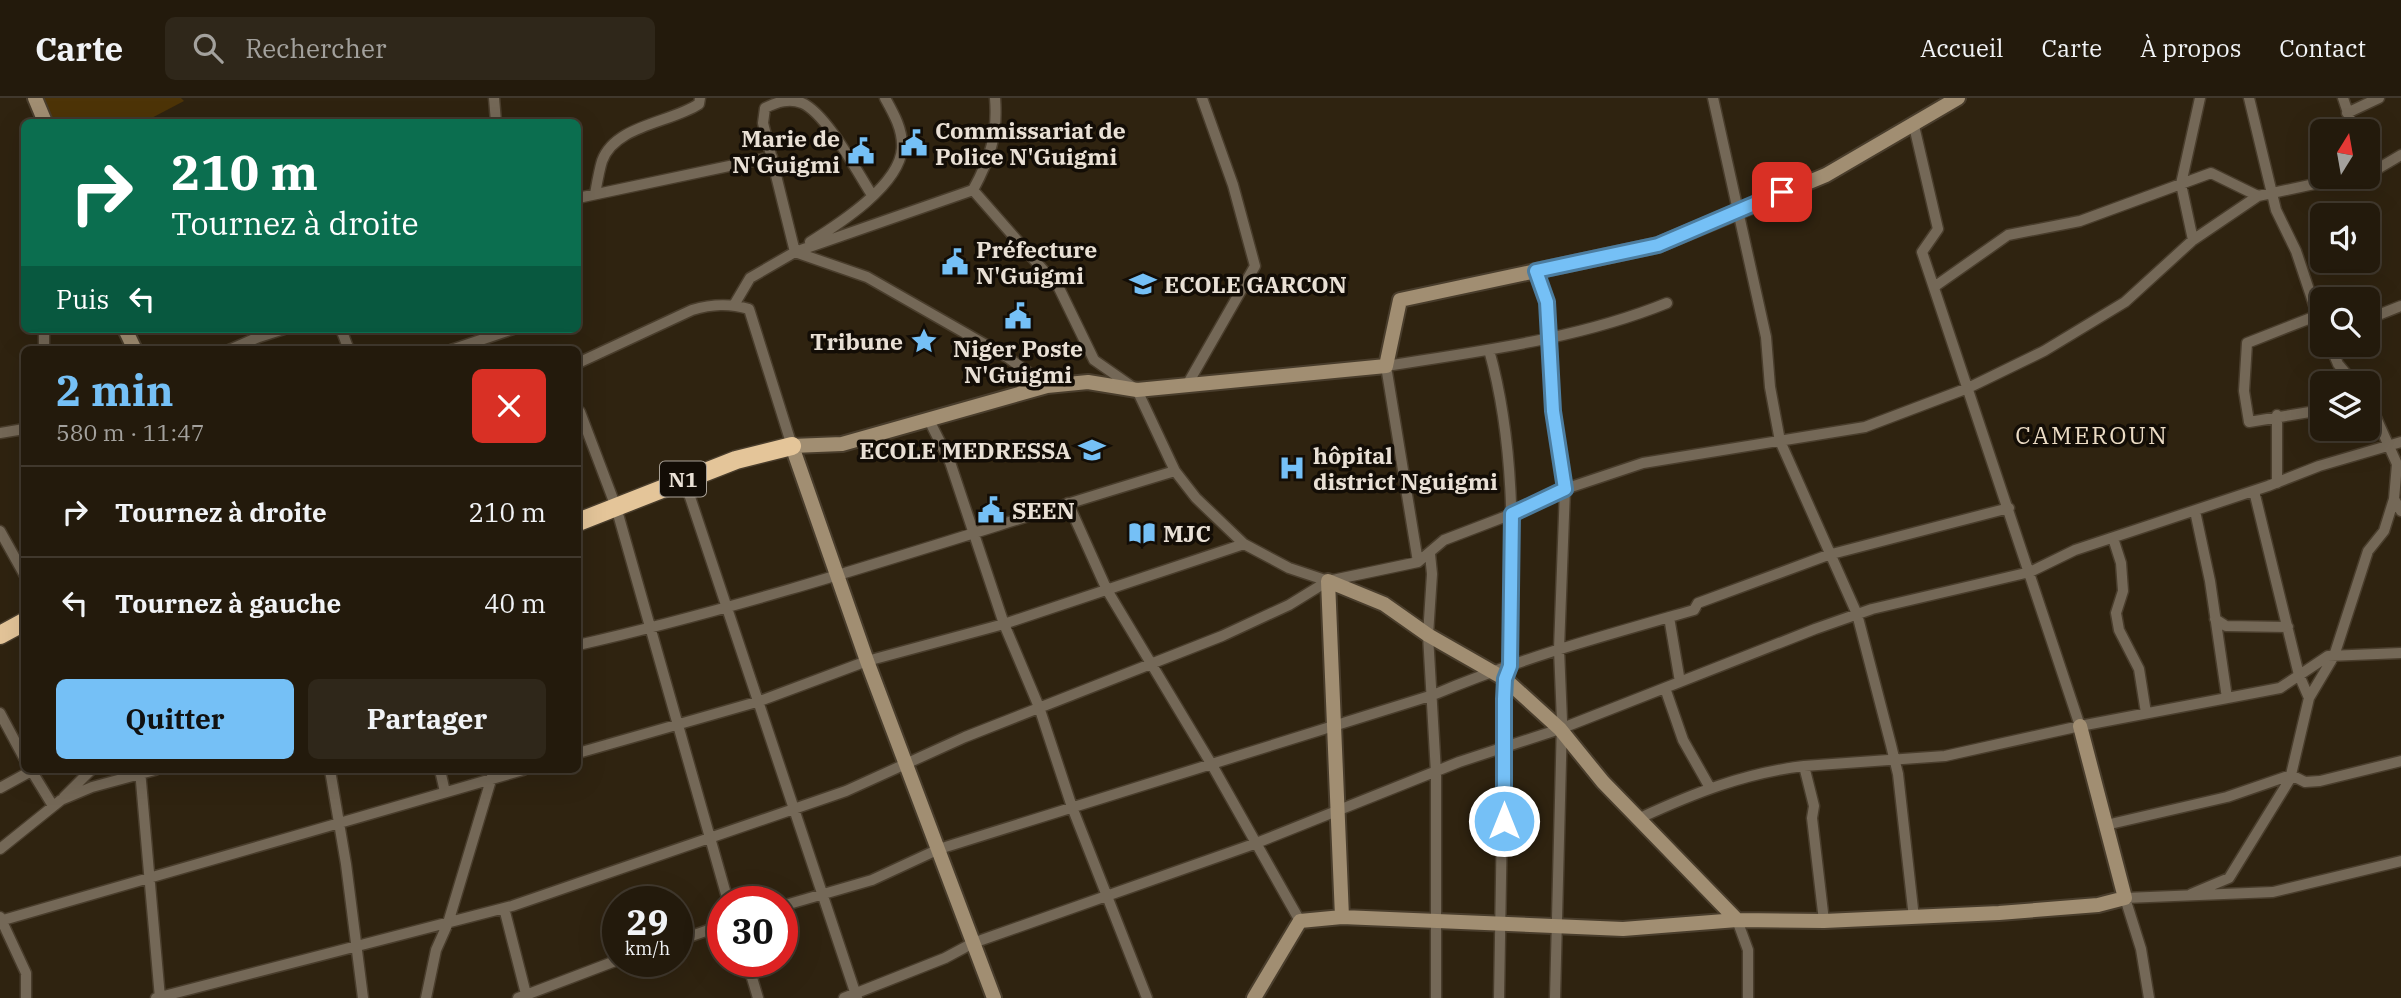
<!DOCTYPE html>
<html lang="fr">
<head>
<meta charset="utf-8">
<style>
	body { margin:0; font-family:"IBM Plex Serif",serif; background:#2f271a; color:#f1f3f6; height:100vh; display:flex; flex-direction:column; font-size:26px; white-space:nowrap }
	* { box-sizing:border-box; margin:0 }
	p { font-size:23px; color:#a3a19d }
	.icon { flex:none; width:38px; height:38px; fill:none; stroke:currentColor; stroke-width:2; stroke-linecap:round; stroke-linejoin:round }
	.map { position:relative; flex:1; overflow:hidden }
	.sheet { position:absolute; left:21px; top:248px; width:560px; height:427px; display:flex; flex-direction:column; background:#231a0c; border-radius:10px; box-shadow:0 7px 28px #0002,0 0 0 2px #40382d }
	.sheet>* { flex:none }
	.hud { position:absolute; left:21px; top:21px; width:560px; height:214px; border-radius:10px; box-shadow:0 7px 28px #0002,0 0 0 2px #40382d; background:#0b6e4f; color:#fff; overflow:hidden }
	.needle { width:46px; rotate:11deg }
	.fabs { position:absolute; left:2310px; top:21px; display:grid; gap:14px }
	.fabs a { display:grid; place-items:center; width:70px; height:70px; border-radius:10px; background:#231a0c; box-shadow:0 7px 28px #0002,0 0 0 2px #40382d; font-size:35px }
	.speed { position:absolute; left:602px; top:788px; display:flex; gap:14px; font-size:35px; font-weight:700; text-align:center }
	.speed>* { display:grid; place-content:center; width:91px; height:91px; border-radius:50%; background:#231a0c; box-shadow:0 7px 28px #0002,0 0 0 2px #40382d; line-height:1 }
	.speed small { font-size:18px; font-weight:400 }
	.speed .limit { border:10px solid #d22; background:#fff; color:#111 }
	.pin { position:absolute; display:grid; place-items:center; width:60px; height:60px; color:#fff; margin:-30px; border-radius:14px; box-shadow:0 4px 10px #0006 }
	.me { position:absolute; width:77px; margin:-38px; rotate:0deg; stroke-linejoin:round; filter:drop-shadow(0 0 5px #0008) }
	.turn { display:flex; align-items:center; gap:24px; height:147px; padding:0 35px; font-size:32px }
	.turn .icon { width:91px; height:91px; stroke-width:2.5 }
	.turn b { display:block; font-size:49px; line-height:60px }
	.then { display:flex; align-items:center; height:66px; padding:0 35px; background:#0003; gap:14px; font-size:26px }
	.round { display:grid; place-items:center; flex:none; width:74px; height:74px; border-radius:10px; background:#2f271a }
	.overview { display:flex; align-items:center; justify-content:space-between; height:119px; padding:0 35px }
	h1 { font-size:42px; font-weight:700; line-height:52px; color:#75c0f6 }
	.cta { display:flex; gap:14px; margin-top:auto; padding:14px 35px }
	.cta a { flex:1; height:80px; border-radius:10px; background:#75c0f6; color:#111; font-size:28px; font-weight:700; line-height:80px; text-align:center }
	.cta a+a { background:#2f271a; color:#f1f3f6 }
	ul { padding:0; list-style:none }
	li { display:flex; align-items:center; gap:21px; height:91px; padding:0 35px; border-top:2px solid #40382d }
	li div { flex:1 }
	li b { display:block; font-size:26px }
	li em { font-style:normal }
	header { display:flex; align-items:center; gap:42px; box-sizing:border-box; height:98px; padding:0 35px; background:#231a0c; border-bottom:2px solid #40382d }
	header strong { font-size:33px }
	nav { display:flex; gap:38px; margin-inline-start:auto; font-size:24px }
	.search { width:490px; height:63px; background:#2f271a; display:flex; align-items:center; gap:18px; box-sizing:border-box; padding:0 24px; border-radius:10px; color:#a3a19d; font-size:26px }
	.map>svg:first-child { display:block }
	.green { fill:#4d3407 }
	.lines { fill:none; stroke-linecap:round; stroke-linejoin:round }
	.street-casing { stroke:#493d2c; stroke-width:13 }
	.secondary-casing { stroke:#493d2c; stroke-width:18 }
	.highway-casing { stroke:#493d2c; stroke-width:21 }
	.street { stroke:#746857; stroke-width:10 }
	.secondary { stroke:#a18e72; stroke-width:14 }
	.highway { stroke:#e4c599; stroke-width:18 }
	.route-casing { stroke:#4c7da0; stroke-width:18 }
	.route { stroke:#75c0f6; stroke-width:12 }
	.labels { text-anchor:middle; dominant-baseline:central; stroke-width:7; stroke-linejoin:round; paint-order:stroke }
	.shield { fill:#130d06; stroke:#a9a197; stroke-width:2 }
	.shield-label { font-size:21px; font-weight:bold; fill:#e9e0d5 }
	.poi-label { font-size:23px; font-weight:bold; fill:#e9e0d5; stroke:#130d06; text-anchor:start }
	.neighbourhood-label { font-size:24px; letter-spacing:2px; fill:#ecdcc5; stroke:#130d06 }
</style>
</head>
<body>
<header>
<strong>Carte</strong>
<div class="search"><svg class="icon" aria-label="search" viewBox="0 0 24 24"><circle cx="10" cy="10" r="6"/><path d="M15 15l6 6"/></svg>Rechercher</div>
<nav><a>Accueil</a><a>Carte</a><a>À propos</a><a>Contact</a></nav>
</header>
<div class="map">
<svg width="2401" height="900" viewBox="0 0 2401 900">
	<rect width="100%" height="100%" fill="#2f2310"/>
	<path class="green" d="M34,0H181L184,3L144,24H53Z"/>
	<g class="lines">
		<g class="street-casing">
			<path id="street" d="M494,0L496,24
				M1713,0L1766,239L1770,289L1780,343L1857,516L1891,647L1898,676L1914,820
				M2249,0L2276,112L2296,153L2322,231
				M2343,0L2354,33
				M2347,15L2379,0
				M1914,28L1938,131L1922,154L2080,628
				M2368,73L2379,70L2401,57
				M973,92L1059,190L1094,262L1137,292L1175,373L1196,400L1244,446L1289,470L1328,483
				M595,96C597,85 599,73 602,63C615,27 670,25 699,6L700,0
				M578,100L772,59
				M2193,142L2181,86L2200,0
				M810,144C839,126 900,87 902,50C903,32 894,16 885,0
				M795,154L763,25L765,10C777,4 789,0 802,5C827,16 857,74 872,97
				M795,154L973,92C990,61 998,36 995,0
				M1536,173L1547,204L1553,313L1565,391L1559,551L1562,623L1555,900
				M1934,189L2008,137L2080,123L2211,75L2258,98
				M734,207L750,180L795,154L867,179L1007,259L1047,288
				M2316,218L2247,245L2244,293L2249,324L2322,312
				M2368,221L2401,208
				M44,231V252
				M341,231L349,252
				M259,239L284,231
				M2330,247L2338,266L2354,285
				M229,252L259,239L256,231
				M451,252L513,231
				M1489,252C1518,355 1512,462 1510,568L1505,581L1504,601L1499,900
				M578,265L692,212C712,206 729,205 749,211L792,348
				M1187,287L1255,168L1233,87L1202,0
				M2368,302L2397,366L2394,401L2401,413
				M580,314L616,409L728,803
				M929,322L950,364L1004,526L1039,609L1072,709L1147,900
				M0,335L24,331
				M684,381L857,900
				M2277,385V317
				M2254,393L2299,577L2309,600
				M1068,405L1107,492L1212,667L1300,823
				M2195,413L2210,483L2227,600
				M0,433L24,476
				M2113,440L2121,465L2123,493L2116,515L2119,532L2139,571L2146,615
				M1430,456L1432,476L1428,537L1436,675V900
				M1418,464L1386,268C1480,253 1578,241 1667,205
				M1669,519L1680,584
				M2215,521L2226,528L2288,529
				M578,547C780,501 977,432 1175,373
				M1665,590L1683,642L1709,688
				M0,615L24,660
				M578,655L760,603L867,563L1004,526L1244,446
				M31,672L53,708
				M140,672L160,900
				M330,672L346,766L363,900
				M440,672L445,694
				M0,690L33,672
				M64,699L91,672
				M1640,720C1694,695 1745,675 1804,668
				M2106,727L2227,699L2291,677L2305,684L2320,683L2401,663
				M0,751L61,702L92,689L155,672
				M2191,796L2229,780L2290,681L2309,600L2334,558L2368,453L2384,433L2394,401
				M782,808L872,782L939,751L1433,597C1518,561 1606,537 1694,512L1698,505L1828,457L2009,410
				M504,810L527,900
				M0,819L26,875V900
				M1737,822L1748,852V900
				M0,823L523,672
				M1824,823L1812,720L1814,708L1804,668L1945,658L2080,628L2280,590L2328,558L2401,555
				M677,843L723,827
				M747,863L758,900
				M156,900L512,808L846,693L965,639L1222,538L1289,507L1328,483L1418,464L1444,442L1512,416L1565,391L1643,365L1865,329L1968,290L2044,253L2125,204L2193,142L2258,98L2347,79
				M426,900L436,852L448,825L494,672
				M518,900L618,862
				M844,900L945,860L973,845L1254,746L1459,664L1560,631L1815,531L1872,511L2030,474L2075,452L2268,388L2319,368L2401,344
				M2149,900L2141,851L2125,800L2273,794L2401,763"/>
		</g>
		<g class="secondary-casing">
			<path id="secondary" d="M35,0L45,24
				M125,231L135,252
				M1342,819L1328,483L1384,506L1428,537L1505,581L1560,631L1603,684L1737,822
				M994,900L867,563L792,348L842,346L1047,288L1088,284L1137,292L1386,268L1400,202L1658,147L1826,77L1958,0
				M1254,900L1300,823L1342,819L1623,831L1737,822L1824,823L1999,815L2098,807L2125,800L2080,628"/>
		</g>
		<g class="highway-casing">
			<path id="highway" d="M578,424L736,362L792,348
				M0,537L24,524"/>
		</g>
		<use href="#street" class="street"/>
		<use href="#secondary" class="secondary"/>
		<use href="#highway" class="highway"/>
	</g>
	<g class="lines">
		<g class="route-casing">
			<path id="route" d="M1504,723V601L1505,581L1510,568L1512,416L1565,391L1553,313L1547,204L1536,173L1658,147L1782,94"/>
		</g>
		<use href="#route" class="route"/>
	</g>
	<defs>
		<g id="civic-bare" transform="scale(2.1)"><path d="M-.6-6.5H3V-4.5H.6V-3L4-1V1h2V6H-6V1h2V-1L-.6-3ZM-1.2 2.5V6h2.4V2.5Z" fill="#75c0f6" stroke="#130d06" stroke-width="2.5" paint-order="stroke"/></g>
		<g id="school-bare" transform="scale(2.1)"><path d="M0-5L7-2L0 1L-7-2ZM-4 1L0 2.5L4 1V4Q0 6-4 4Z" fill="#75c0f6" stroke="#130d06" stroke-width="2.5" paint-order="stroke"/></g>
		<g id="sight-bare" transform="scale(2.1)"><path d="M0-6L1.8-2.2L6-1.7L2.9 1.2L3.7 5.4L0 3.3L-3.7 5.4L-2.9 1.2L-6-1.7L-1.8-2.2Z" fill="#75c0f6" stroke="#130d06" stroke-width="2.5" paint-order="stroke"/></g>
		<g id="hospital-bare" transform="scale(2.1)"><path d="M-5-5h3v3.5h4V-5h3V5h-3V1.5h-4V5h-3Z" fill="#75c0f6" stroke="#130d06" stroke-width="2.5" paint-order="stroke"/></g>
		<g id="library-bare" transform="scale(2.1)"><path d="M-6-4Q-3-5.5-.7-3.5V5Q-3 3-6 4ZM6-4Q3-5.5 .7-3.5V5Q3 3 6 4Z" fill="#75c0f6" stroke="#130d06" stroke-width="2.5" paint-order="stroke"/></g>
	</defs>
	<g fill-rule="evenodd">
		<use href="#civic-bare" x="914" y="45"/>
		<use href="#civic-bare" x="861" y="53"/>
		<use href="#civic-bare" x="955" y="164"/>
		<use href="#school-bare" x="1143" y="186"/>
		<use href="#civic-bare" x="1018" y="218"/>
		<use href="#sight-bare" x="924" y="243"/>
		<use href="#school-bare" x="1092" y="352"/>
		<use href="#hospital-bare" x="1292" y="370"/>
		<use href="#civic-bare" x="991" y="412"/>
		<use href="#library-bare" x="1142" y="435"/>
	</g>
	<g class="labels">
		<rect class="shield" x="660" y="363.5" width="46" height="35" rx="5"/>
		<g class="shield-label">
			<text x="683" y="381">N1</text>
		</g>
		<g class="poi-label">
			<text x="935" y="32">Commissariat de<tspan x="935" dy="26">Police N'Guigmi</tspan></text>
			<text x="840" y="40" text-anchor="end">Marie de<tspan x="840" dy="26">N'Guigmi</tspan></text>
			<text x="976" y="151">Préfecture<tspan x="976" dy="26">N'Guigmi</tspan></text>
			<text x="1164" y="186">ECOLE GARCON</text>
			<text x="903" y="243" text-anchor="end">Tribune</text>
			<text x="1018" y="250" text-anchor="middle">Niger Poste<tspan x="1018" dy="26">N'Guigmi</tspan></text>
			<text x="1071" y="352" text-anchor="end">ECOLE MEDRESSA</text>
			<text x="1313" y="357">hôpital<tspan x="1313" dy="26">district Nguigmi</tspan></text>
			<text x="1012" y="412">SEEN</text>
			<text x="1163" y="435">MJC</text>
		</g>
		<g class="neighbourhood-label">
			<text x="2092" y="337">CAMEROUN</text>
		</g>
	</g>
</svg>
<div class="fabs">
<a><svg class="needle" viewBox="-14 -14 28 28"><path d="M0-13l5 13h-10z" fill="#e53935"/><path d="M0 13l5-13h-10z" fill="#a3a19d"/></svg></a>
<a><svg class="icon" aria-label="sound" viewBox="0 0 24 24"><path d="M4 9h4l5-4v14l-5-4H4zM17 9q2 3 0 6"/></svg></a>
<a><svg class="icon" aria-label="search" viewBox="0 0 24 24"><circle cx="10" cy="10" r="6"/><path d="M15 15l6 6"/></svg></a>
<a><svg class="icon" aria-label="layers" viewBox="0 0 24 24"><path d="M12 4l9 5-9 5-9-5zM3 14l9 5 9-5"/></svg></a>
</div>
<div class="speed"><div>29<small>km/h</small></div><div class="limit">30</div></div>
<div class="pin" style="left:1782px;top:94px;background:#d93025"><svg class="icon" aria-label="arrive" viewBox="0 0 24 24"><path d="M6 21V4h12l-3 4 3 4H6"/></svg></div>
<svg class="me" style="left:1504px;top:723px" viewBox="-20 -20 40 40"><circle r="17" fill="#75c0f6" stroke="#fff" stroke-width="3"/><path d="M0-11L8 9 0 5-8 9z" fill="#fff"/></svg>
<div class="hud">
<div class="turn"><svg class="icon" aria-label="right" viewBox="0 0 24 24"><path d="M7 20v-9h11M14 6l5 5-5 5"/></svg><div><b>210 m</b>Tournez à droite</div></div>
<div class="then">Puis<svg class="icon" aria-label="left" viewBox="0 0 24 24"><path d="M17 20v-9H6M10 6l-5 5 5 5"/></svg></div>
</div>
<section class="sheet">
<div class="overview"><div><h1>2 min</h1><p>580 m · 11:47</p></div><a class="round" style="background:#d93025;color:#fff"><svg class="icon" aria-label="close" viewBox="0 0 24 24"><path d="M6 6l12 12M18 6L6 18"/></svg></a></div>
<ul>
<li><svg class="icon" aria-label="right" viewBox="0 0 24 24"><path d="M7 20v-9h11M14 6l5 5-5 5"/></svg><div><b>Tournez à droite</b></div><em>210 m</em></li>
<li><svg class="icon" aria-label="left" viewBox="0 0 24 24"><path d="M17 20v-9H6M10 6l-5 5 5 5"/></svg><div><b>Tournez à gauche</b></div><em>40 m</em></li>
</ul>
<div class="cta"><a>Quitter</a><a>Partager</a></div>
</section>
</div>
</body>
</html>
